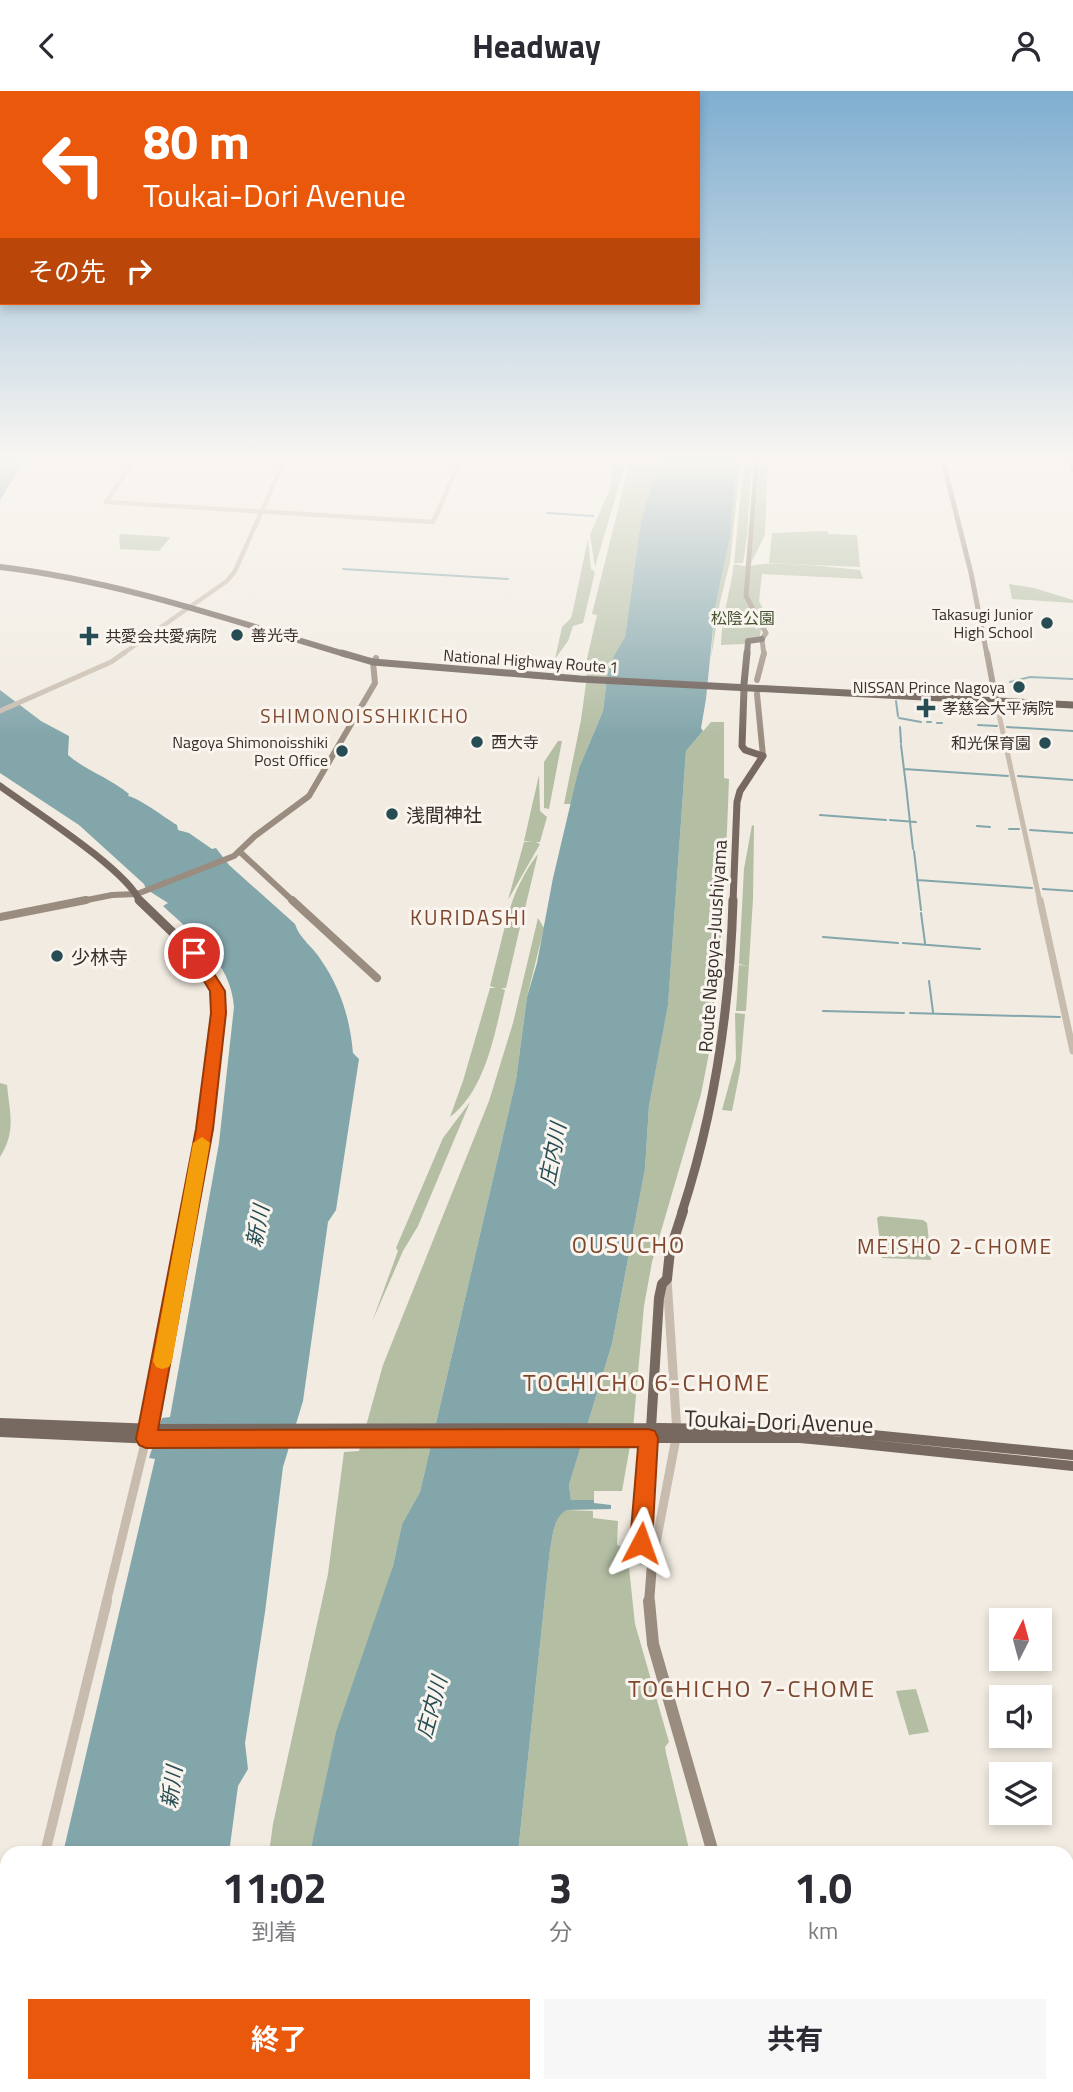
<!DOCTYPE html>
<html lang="ja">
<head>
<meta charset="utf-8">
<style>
	body { margin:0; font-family:"Titillium Web","Noto Sans JP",sans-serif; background:#f7f7f7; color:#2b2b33; height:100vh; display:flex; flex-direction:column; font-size:26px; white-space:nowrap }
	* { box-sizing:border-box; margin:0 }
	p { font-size:23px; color:#7c7c81 }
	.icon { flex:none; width:38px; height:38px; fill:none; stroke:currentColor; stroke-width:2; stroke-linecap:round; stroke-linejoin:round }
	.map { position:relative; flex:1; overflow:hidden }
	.drawer { position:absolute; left:0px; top:1755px; width:1074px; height:247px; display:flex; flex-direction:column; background:#fff; border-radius:21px 21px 0 0; box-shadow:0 4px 10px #0003 }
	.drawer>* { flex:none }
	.banner { position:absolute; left:0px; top:0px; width:700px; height:214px; box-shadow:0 4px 10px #0003; background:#ea580c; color:#fff; overflow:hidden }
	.needle { width:46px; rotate:6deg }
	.controls { position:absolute; left:989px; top:1517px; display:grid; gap:14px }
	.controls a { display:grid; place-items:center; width:63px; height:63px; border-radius:0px; background:#fff; box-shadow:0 4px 10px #0003; font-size:35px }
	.pin { position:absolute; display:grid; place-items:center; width:60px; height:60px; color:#fff; margin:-30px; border:4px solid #fff; border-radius:50%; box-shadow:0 2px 7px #0007 }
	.me { position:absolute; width:77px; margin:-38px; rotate:4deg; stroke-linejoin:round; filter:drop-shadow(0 0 5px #0008) }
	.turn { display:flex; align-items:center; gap:24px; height:147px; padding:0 28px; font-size:32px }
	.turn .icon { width:91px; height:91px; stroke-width:2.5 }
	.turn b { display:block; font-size:49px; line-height:60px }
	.then { display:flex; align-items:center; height:66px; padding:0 28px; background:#0003; gap:14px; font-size:26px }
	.eta { display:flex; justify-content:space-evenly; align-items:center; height:119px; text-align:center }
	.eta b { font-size:42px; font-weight:700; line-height:49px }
	.action { display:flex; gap:14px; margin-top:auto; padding:14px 28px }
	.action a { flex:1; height:80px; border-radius:0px; background:#ea580c; color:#fff; font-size:28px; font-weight:700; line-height:80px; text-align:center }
	.action a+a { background:#f7f7f7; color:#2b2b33 }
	header { display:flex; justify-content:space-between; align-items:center; height:91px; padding:0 28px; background:#fff; font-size:32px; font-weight:700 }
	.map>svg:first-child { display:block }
	.green { fill:#b3bea3 }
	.water { fill:#83a6ab }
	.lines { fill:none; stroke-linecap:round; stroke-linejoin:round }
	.stream-far1 { stroke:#83a6ab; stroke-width:2 }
	.stream { stroke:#83a6ab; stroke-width:2.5 }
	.tertiary-far4 { stroke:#c8bcae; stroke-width:4.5 }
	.tertiary-far3 { stroke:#c8bcae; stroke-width:5 }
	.tertiary-far2 { stroke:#c8bcae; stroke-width:7 }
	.tertiary-far1 { stroke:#c8bcae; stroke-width:9 }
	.tertiary { stroke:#c8bcae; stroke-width:10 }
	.secondary-far4 { stroke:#9b8c80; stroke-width:5 }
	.secondary-far3 { stroke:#9b8c80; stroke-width:6 }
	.secondary-far2 { stroke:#9b8c80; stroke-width:8 }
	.secondary-far1 { stroke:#9b8c80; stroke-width:10 }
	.secondary { stroke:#9b8c80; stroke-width:12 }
	.primary-far2 { stroke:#77695f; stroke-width:7 }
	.primary-far1 { stroke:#77695f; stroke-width:9 }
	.primary { stroke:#77695f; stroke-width:10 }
	.trunk-far1 { stroke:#675a52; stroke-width:6 }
	.trunk { stroke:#675a52; stroke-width:7 }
	.primary-bridge { stroke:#77695f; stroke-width:10 }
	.route { fill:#ea580c; stroke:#983908; stroke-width:2 }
	.slow { fill:#f59e0b }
	.poi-dot { fill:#264d54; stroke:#f9f4ed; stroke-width:2.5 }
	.labels { text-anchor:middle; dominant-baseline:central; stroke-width:6; stroke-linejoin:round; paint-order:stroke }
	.far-poi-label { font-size:16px; fill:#37302c; stroke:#f9f4ed; text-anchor:end }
	.far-park-label { font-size:16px; fill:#445332; stroke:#f9f4ed }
	.far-street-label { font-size:16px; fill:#37302c; stroke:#f9f4ed }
	.far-quarter-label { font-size:19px; letter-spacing:2px; fill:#7d472e; stroke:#f9f4ed }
	.poi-label { font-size:19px; fill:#37302c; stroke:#f9f4ed; text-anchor:start }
	.street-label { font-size:19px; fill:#37302c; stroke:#f9f4ed }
	.neighbourhood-label { font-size:21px; letter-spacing:2px; fill:#7d472e; stroke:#f9f4ed }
	.water-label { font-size:21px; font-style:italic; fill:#264d54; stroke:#f9f4ed }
	.quarter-label { font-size:23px; letter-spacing:2px; fill:#7d472e; stroke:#f9f4ed }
	.near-street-label { font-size:23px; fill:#37302c; stroke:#f9f4ed }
	.near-neighbourhood-label { font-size:24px; letter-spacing:2px; fill:#7d472e; stroke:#f9f4ed }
</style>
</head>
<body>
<header><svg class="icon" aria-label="back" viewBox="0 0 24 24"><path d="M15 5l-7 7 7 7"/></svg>Headway<svg class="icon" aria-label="person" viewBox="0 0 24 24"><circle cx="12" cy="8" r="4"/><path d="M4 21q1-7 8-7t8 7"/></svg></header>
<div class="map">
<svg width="1073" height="2001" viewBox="0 0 1073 2001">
	<rect width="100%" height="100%" fill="#f1ebe1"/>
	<path class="green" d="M614,366H622L620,371L625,374L595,476L590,444L611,395Z
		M631,366H654V374L657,375L641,429L625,546L607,586L603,620L579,677L572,713H564L581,629L587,585L586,572L597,524L592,523Z
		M737,366H741L730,471L720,511L711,567L715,518L731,441Z
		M744,366H752L747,446L743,472H734Z
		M760,366H768L765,444L751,472Z
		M827,440L828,443L857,444L860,476L769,472L772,442Z
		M122,443L169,446L170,447L159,460L120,458L119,444Z
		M588,448L591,478L595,481L583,532L573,535L568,550L555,568L562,536L571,527L573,519Z
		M734,473L749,476C761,468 840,477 860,479L863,488L762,483L759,510L772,536L761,538L760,545L747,547L744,553L721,554C722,524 730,502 734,473Z
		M1009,493L1034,497L1073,509V512L1012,508Z
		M711,631H724V687L729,688L724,815L709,962L701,1003L652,1171L644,1215L633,1338L622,1400H594V1409H571L569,1394L612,1253L645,1078L649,1015L668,913L686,660Z
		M558,650H562L549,718L544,717V671Z
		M539,684L540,720L547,726L540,751H536L540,753L508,809L524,751H533L524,750Z
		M752,734L754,735L753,808L746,920H736L739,874L748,875L739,873L744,778Z
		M538,763L521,834L517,835L520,836L506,897H501L505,899C495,941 486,999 450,1026L463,990L490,897H496L490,895L505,835H512L506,833C511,808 523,782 538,763Z
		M538,827L544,837L527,906L516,989L420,1401L402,1433L393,1475L324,1703L310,1762H269L273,1733L328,1483L344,1361L359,1360L383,1274L489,1010L513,932Z
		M735,922L745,923L740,980L732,1020L722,1019L736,968Z
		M0,992L7,994C10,1023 16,1041 0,1066Z
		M470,1011L418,1135L403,1160L372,1231L398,1160L396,1157L443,1047Z
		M880,1125L923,1129L927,1132L931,1169L882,1167L877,1127Z
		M567,1419L593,1420V1427L618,1430L617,1454L627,1458L635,1533L669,1651L665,1656L666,1662L690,1762H518L550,1459C553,1445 553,1425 567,1419Z
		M916,1598L929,1641L909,1644L896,1600Z
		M499,1995H726L728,2001H499Z"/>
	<path class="water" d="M0,366H27L0,409Z
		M657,366H737L731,441L715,518L706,608L701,637L703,640L686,660L668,914L649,1015L645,1078L612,1253L569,1394L571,1409H594V1412L611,1414V1418L567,1419C553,1426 553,1445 550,1459L518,1762H310L336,1641L393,1475L402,1433L420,1401L516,989L527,906L537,872L553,787L579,677L603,620L607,586L613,567L625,546L641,429L657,376Z
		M0,599L41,630L69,645L68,664C85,679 110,687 129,703L128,705C139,707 164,726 177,734L178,739L189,742L212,758L216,757L229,774L295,833C299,847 313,856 321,869C341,898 350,928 353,962L359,968L336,1119L328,1131L303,1310L283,1376L265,1521L245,1652L248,1678L238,1695L229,1762H63L155,1368L149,1367L162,1327L170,1326L219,1052L234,916C231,871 194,844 163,815L168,812L146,798L144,793L79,734L0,682Z
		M26,1995H199L198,2001H25Z
		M266,1995H499V2001H266Z"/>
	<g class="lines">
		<path class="stream-far1" d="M547,422L593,425
			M343,478L508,488
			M1010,591L1030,586L1073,588
			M896,610L898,625
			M899,627L921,631
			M927,631H931
			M937,632H942
			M978,634L997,635
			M900,636L901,652
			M1007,636L1073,640
			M901,654L907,703
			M904,678L1008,685
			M1018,685L1073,689
			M907,704L913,758
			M820,724L886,729
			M890,729L916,731
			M977,735L990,736
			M1009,738H1019
			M1030,739L1073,742
			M914,760L921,819
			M917,789L1032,797
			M1043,798L1073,800
			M921,822L925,852
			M823,846L898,852
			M903,852L980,858
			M929,890L933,921
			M823,920L904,922
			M910,922L1060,926"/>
		<path class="stream" d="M700,1995L702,2001"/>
		<path class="tertiary-far4" d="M106,411L433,431L462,366
			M106,411L136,366
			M121,564L227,490L235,480L286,366"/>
		<path class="tertiary-far3" d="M996,610L1040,811
			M0,620L111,571L124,562"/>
		<path class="tertiary-far2" d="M1040,809L1073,960"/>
		<path class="tertiary-far1" d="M652,1473L677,1342L667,1188
			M106,1512L146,1348"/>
		<path class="tertiary" d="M45,1762L107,1510
			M5,2001L7,1990"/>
		<path class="secondary-far4" d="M757,366L746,505L766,542L762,548L764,564
			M942,366L971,482L987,564
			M1067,366L1073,379"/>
		<path class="secondary-far3" d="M987,562L996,610
			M757,589L764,562
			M757,603L763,665
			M239,760L294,811
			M77,811L112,804L137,803L234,765L255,745L309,705L375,592L373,571L376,567"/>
		<path class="secondary-far2" d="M292,809L377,887
			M0,826L86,809"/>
		<path class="secondary-far1" d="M648,1347L641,1452L642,1468L652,1473L649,1512"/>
		<path class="secondary" d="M649,1510L653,1553L713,1762
			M782,1995L783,2001"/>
		<path class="primary-far2" d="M0,695C31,718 128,779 140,811
			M733,811L737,711L740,700L763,665L745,659L742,655L744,598"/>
		<path class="primary-far1" d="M139,809L194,862L212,888L219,910L204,1038L188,1121
			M682,1121C715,1020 730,916 733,809"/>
		<path class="primary" d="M0,1332L155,1338L656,1337
			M651,1337L659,1207L662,1193L667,1188L670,1160L683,1120
			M833,1340L1073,1364
			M0,1341L154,1348L658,1347
			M146,1348L189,1120
			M843,1351L1073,1375"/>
		<path class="trunk-far1" d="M0,476C119,490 233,530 348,564
			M747,564L748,550L762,548"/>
		<path class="trunk" d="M342,562L373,571L580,588L1073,614
			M744,593L747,562"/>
		<path class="primary-bridge" d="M659,1337L833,1340
			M658,1347H800L843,1351"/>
	</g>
	<linearGradient id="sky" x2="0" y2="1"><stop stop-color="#7faed0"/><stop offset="0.57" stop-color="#f9f6f2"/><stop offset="1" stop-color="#f9f6f2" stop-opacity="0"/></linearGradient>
	<rect width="1073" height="646" fill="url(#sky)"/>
	<path class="route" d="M194,858L199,859L225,900L226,922L213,1038L158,1339L648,1338L655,1340L658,1347L652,1452L648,1459L641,1462L634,1459L630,1452L638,1356L146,1357L139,1354L136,1348L196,1038L211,922L210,900L187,862Z"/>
	<path class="slow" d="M202,1046L210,1052L172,1270L169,1276L162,1278L156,1276L153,1270L193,1052Z"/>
	<g class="poi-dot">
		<circle cx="1047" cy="532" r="7"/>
		<circle cx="237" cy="544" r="7"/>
		<path d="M85.5 534.5h7v7h7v7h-7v7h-7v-7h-7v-7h7z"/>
		<circle cx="1019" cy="596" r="7"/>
		<path d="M922.5 606.5h7v7h7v7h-7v7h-7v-7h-7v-7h7z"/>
		<circle cx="477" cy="651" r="7"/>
		<circle cx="1045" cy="652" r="7"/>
		<circle cx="342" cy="660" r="7"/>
		<circle cx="392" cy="723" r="7"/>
		<circle cx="57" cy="865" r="7"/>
	</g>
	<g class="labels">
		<g class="far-poi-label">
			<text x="1033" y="523">Takasugi Junior<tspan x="1033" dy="18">High School</tspan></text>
			<text x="251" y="544" text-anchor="start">善光寺</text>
			<text x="105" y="545" text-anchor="start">共愛会共愛病院</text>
			<text x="1005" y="596">NISSAN Prince Nagoya</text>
			<text x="942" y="617" text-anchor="start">孝慈会大平病院</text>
			<text x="328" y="651">Nagoya Shimonoisshiki<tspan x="328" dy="18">Post Office</tspan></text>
			<text x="491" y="651" text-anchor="start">西大寺</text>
			<text x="1031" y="652">和光保育園</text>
		</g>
		<g class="far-park-label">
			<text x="743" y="527">松陰公園</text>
		</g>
		<g class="far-street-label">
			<text transform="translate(531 570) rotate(4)">National Highway Route 1</text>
		</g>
		<g class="far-quarter-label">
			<text x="365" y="624">SHIMONOISSHIKICHO</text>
		</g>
		<g class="poi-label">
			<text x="406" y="723">浅間神社</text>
			<text x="71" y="865">少林寺</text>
		</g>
		<g class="street-label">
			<text transform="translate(712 855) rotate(-86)">Route Nagoya-Juushiyama</text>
		</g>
		<g class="neighbourhood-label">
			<text x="469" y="826">KURIDASHI</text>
			<text x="955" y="1155">MEISHO 2-CHOME</text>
		</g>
		<g class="water-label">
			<text transform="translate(552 1063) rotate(-79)">庄内川</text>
			<text transform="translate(257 1135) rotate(-79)">新川</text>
			<text transform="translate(431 1616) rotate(-75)">庄内川</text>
			<text transform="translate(171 1696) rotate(-82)">新川</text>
		</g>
		<g class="quarter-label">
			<text x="629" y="1153">OUSUCHO</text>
		</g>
		<g class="near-street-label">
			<text transform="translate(779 1330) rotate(2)">Toukai-Dori Avenue</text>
		</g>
		<g class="near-neighbourhood-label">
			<text x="647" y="1291">TOCHICHO 6-CHOME</text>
			<text x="752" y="1597">TOCHICHO 7-CHOME</text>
		</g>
	</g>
</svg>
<div class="controls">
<a><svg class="needle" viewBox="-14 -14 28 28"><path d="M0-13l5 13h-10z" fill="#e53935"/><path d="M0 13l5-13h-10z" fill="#7c7c81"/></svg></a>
<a><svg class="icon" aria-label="sound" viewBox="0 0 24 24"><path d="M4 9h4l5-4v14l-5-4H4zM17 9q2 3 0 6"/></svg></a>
<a><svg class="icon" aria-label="layers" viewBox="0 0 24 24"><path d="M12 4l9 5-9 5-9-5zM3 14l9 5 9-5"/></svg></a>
</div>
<div class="pin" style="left:194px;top:862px;background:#d93025"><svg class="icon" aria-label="arrive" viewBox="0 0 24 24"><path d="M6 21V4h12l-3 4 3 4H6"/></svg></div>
<svg class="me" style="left:641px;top:1452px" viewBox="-20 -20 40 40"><path d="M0-17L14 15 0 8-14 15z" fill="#ea580c" stroke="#fff" stroke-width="4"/></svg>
<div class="banner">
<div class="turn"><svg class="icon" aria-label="left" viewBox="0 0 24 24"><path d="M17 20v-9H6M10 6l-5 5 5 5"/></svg><div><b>80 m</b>Toukai-Dori Avenue</div></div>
<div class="then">その先<svg class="icon" aria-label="right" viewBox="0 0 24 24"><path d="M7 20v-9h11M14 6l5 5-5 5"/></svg></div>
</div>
<section class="drawer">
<div class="eta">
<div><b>11:02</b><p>到着</p></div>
<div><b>3</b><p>分</p></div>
<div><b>1.0</b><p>km</p></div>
</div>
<div class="action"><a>終了</a><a>共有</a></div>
</section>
</div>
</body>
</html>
